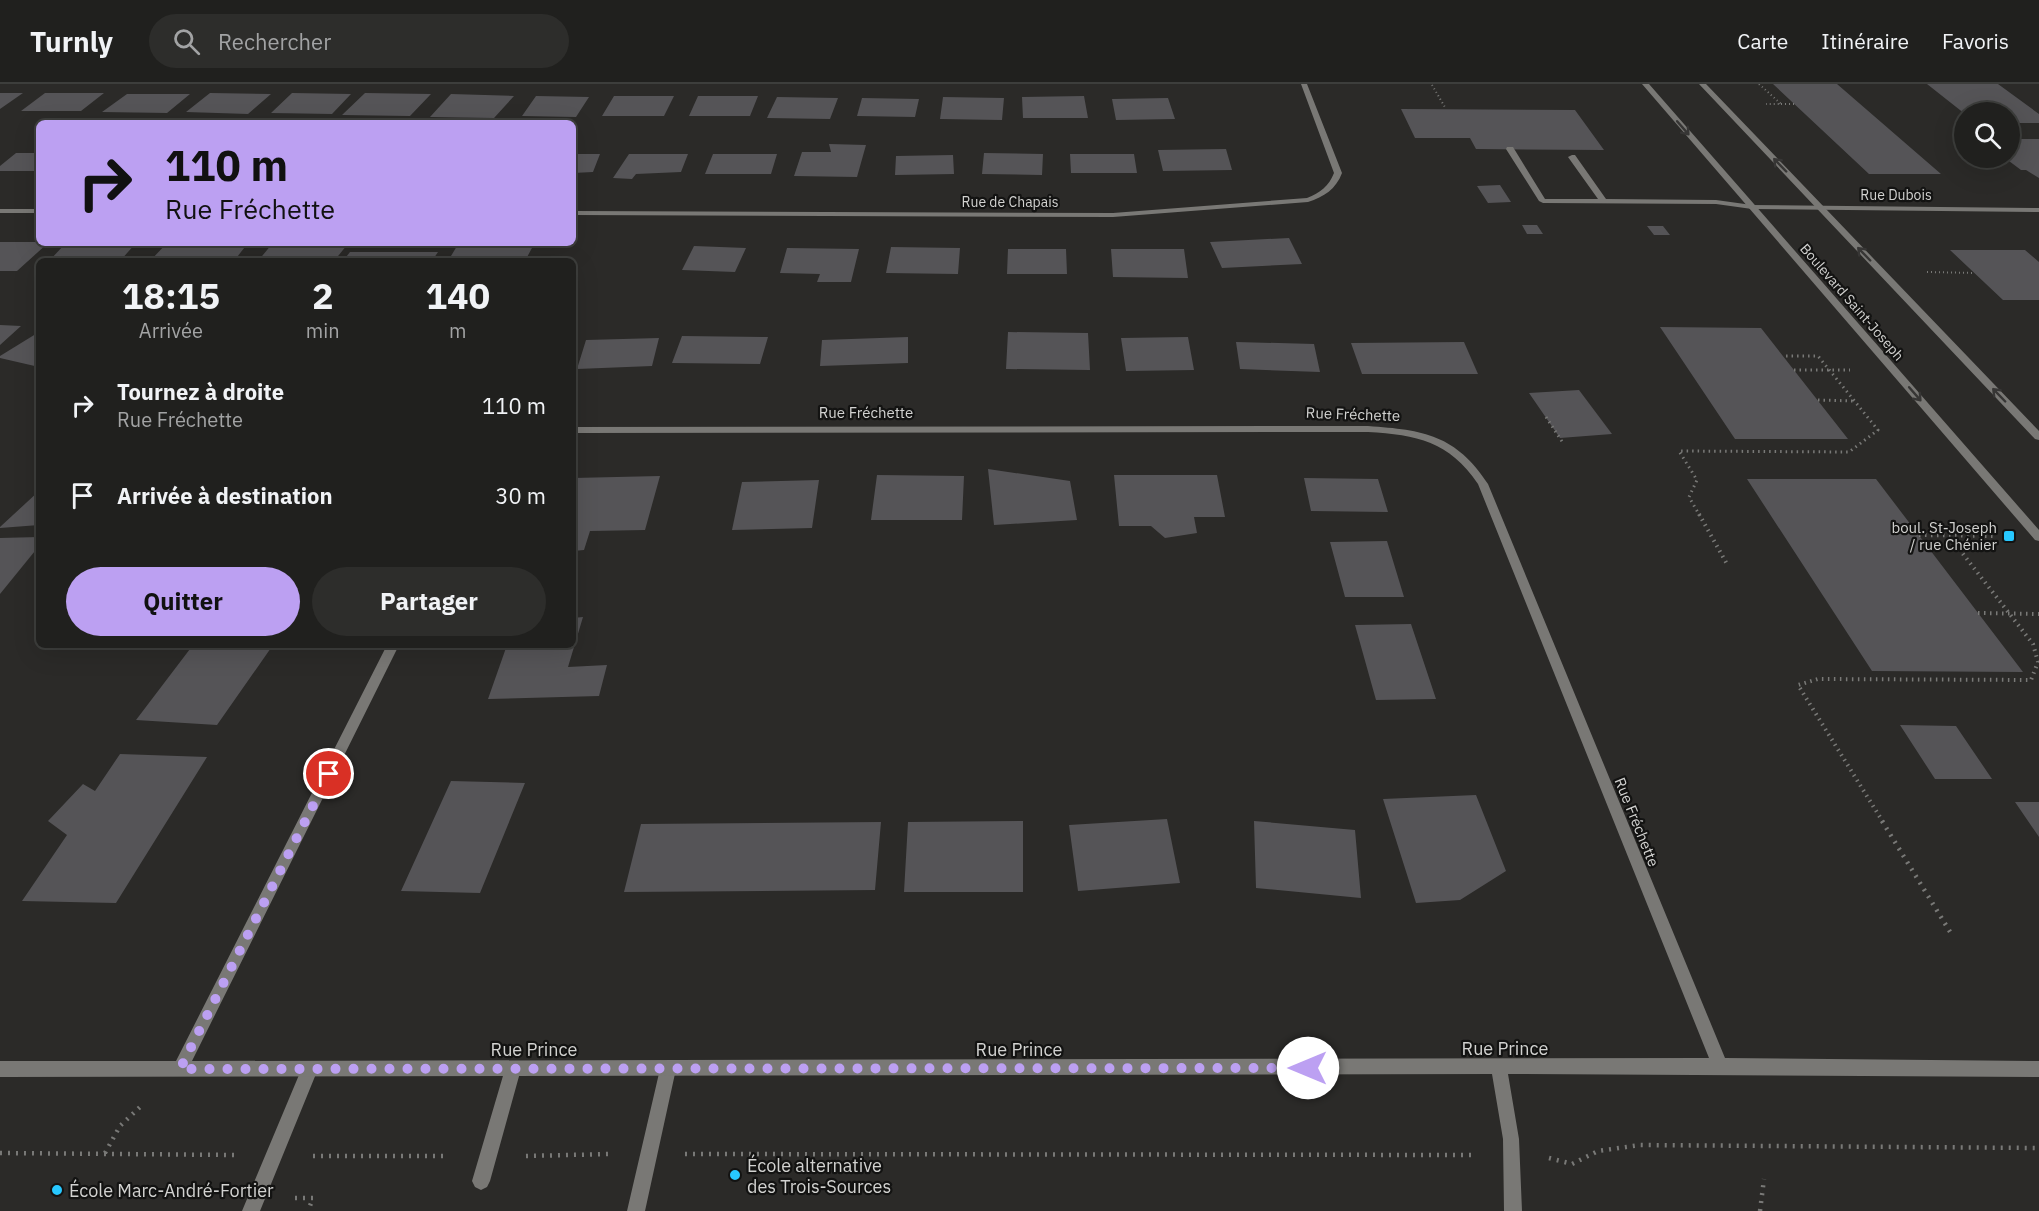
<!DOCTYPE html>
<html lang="fr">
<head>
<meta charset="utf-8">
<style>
	body { margin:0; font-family:"IBM Plex Sans",sans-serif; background:#2d2d2b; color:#f1f3f6; height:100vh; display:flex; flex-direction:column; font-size:22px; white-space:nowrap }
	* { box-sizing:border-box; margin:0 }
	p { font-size:20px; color:#a2a3a4 }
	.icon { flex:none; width:33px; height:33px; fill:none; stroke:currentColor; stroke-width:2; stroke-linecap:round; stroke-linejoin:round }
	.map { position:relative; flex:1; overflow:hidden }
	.drawer { position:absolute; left:36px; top:174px; width:540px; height:390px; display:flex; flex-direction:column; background:#20201e; border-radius:9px; box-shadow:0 6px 24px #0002,0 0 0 2px #3d3e3c }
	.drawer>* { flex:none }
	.top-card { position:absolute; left:36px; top:36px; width:540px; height:126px; border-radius:9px; box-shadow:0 6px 24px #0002,0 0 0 2px #3d3e3c; background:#bca0f2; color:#111; overflow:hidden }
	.fabs { position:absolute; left:1954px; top:18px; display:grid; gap:12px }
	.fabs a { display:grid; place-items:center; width:66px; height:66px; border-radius:50%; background:#20201e; box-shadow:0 6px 24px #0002,0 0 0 2px #3d3e3c; font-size:30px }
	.pin { position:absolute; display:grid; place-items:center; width:51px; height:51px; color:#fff; margin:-26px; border:3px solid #fff; border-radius:50%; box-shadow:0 2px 6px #0007 }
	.me { position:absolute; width:66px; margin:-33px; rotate:270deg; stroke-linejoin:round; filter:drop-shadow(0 0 4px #0008) }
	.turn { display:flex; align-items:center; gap:21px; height:126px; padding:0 30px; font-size:27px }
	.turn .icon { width:78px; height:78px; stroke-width:2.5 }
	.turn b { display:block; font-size:42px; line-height:51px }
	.eta { display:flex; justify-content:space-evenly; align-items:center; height:102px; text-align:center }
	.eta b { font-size:36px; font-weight:800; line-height:42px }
	.cta { display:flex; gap:12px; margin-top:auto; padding:12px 30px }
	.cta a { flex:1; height:69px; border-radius:36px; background:#bca0f2; color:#111; font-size:24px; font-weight:800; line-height:69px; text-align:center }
	.cta a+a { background:#2d2d2b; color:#f1f3f6 }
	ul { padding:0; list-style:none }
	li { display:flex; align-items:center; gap:18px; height:90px; padding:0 30px }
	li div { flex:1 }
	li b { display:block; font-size:22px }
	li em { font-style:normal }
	header { display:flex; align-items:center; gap:36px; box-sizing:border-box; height:84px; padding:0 30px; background:#20201e; border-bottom:2px solid #3d3e3c }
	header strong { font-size:28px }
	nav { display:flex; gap:33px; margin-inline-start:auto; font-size:21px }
	.search { width:420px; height:54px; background:#2d2d2b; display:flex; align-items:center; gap:15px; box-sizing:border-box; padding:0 21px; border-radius:33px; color:#a2a3a4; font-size:22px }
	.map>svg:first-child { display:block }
	.building { fill:#555457 }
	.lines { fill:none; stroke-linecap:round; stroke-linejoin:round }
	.path-far3 { stroke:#797977; stroke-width:2; stroke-dasharray:1 3; stroke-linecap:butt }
	.path-far2 { stroke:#797977; stroke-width:3; stroke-dasharray:1.5 4; stroke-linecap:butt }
	.path-far1 { stroke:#797977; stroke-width:4; stroke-dasharray:1.5 4.5; stroke-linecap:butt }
	.path { stroke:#797977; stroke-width:4.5; stroke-dasharray:2 6; stroke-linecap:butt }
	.service { fill:#797875; fill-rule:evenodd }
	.minor { fill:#797875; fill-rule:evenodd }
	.tertiary { fill:#797875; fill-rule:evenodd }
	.oneway { stroke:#373635 }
	.route { stroke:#bca0f2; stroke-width:10; stroke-dasharray:0 18 }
	.poi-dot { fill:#27c8ff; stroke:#131312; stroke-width:2 }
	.labels { text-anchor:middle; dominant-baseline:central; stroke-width:4.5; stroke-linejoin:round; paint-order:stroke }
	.far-street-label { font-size:14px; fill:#d2d2d0; stroke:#131312 }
	.street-label { font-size:15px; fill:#d2d2d0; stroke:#131312 }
	.poi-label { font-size:15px; fill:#d2d2d0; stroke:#131312; text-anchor:end }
	.near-street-label { font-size:18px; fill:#d2d2d0; stroke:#131312 }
	.near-poi-label { font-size:18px; fill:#d2d2d0; stroke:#131312; text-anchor:start }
</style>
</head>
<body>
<header>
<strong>Turnly</strong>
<div class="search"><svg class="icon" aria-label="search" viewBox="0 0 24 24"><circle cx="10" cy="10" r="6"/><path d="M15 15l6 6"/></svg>Rechercher</div>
<nav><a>Carte</a><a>Itinéraire</a><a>Favoris</a></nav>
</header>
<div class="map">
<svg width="2039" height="1127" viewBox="0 0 2039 1127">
	<rect width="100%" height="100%" fill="#2b2a28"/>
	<path class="building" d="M1773,0H1837L1941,90H1869Z
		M1927,0H1998L2039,30V39H2010V28L1965,30Z
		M0,9H23L0,25Z
		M45,9H104L81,27H21Z
		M210,9L271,10L248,30L186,28Z
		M292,9L351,10L332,30L271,29Z
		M365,9L431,10L410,32L342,31Z
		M127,10H190L167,29L102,28Z
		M451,10L514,12L494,34L430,33Z
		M536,12L589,13L576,33L522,32Z
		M614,12H674L664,32H602Z
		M698,12H758L750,32H689Z
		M1084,12L1088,34H1023L1022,13Z
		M777,13L838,14L830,35L767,34Z
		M943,13L1004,14L1002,36L940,35Z
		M862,14L919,15L915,33L857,32Z
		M1168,14L1175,35L1116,36L1112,15Z
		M1401,25L1575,26L1604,66L1476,65L1470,54H1415Z
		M2010,55H2039V94L2026,86H2021L2005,74H2010Z
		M829,60L866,61L857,93L794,92L802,68H831Z
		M1226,65L1232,86L1163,87L1158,66Z
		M16,69H39V87H0V82Z
		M984,69L1043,70L1042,91L982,90Z
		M573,70H600L593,88L573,89Z
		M629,70H688L681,88L636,90L632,95L613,94Z
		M713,70H777L771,90H705Z
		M1070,70H1134L1137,89H1071Z
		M953,71L954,90L895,91L896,72Z
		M1500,101L1511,118L1488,119L1477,102Z
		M1522,141H1537L1543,150H1527Z
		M1647,142H1663L1670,151H1654Z
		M1289,154L1302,180L1222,184L1210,158Z
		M0,158H39L48,159L17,187H0Z
		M136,159L120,177H49L64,161Z
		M167,159H248L234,177H150Z
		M272,160L347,161L334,177H258Z
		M457,162H533L525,177H448Z
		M694,162L746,164L735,188L682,186Z
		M891,163L960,164L958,190L886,189Z
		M787,164L859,165L851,198H817L820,190L780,189Z
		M1008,165H1066L1067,190H1007Z
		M1111,165H1184L1188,194L1113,193Z
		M1950,166H2025L2039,178V216H2003Z
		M350,168H438L432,177H343Z
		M0,241L21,242L0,261Z
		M1660,243L1761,244L1848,355H1735Z
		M39,248V283L0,274V272Z
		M1008,248L1088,249L1090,286L1006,285Z
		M682,252L768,253L760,280L672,279Z
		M908,253V279L820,282L822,256Z
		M1188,253L1194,286L1126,287L1121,254Z
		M659,254L652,282L577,285L586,256Z
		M1236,258L1314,260L1320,288L1240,285Z
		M1464,258L1478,290H1362L1351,259Z
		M1579,306L1612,350L1560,354L1529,309Z
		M988,385L1070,397L1077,436L994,441Z
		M877,391L964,392L962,436H871Z
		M1114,391H1217L1225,433H1194L1197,449L1165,454L1151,442H1119Z
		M660,392L645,446L590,447L584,466L573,467V394Z
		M1304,394L1378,395L1388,428L1311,427Z
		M1747,395H1876L2023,588L1872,587Z
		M819,396L812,444L732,446L742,398Z
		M39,407V441L0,444V443Z
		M39,453V462L0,510V454Z
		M1387,457L1404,513H1345L1330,458Z
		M583,533L568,583L607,581L599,612L488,615L507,561H573V534Z
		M1411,540L1436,615L1376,616L1355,541Z
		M193,561H273L217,641L136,636Z
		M1900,641L1956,642L1992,695H1935Z
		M120,670L207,673L116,819L22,817L67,751L48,737L83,700L95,707Z
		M451,697L525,699L480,809L401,807Z
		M1476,711L1506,787L1460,816L1416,819L1383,715Z
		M2015,718H2039V753Z
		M1167,735L1180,799L1078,807L1069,741Z
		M1023,737V808H904L908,738Z
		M1254,737L1355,746L1361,814L1256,804Z
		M881,738L875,806L624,808L641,740Z"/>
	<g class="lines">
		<path class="path-far3" d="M1759,0L1781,20H1766
			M1432,1L1446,25
			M1781,20H1795
			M1927,188L1974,189"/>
		<path class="path-far2" d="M1794,286H1850
			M1818,316L1854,317
			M1546,333L1563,359
			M1700,432L1689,413L1697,396L1679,367L1849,368L1878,346L1818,272H1783"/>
		<path class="path-far1" d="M1699,430L1727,480
			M1919,451L1993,452
			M1978,529L2039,530
			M1883,738L1798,601L1818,595L2031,596L2038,578L2033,560L1949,452"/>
		<path class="path" d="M1882,737L1952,851
			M0,1069L236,1071
			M105,1069L120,1042L140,1023
			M685,1070L1475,1071
			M313,1072H449
			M526,1072L611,1070
			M1549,1074L1572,1080L1598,1067L1640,1061L2039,1064
			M295,1114H313L308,1127
			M1760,1127L1764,1095"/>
		<path class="service" d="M1507,63H1513L1545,115H1598L1568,73L1572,71H1575L1606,115L1716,116L1752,121L1756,123L1752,125L1716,120L1543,119L1539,117L1506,65Z
			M310,977L316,979L318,985L260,1127H242L304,979Z
			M513,977L519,979L521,985L490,1097L487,1103L481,1106L475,1103L472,1097L505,985L507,979Z
			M668,977L674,979L676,985L645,1127H627L660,985L662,979Z"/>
		<path class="minor" d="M1301,0H1307L1342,89C1336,105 1324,113 1308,118L1113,133L573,131V127L1113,129L1307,114C1320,109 1329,102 1334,89Z
			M1749,121L2039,124V128L1752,125L1748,123Z
			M0,125H39V129H0Z
			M1368,342C1424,346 1456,351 1488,400L1725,974L2039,977V993L1508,990L1519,1055L1522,1127H1504L1503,1055L1492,990L0,993V977H176L387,561H399L192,977L1709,974L1478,400C1449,357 1417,351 1368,348L573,349V343Z"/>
		<path class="tertiary" d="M1642,0H1649L2039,446V457L2035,456Z
			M1699,0H1706L2039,347V356L2035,355Z"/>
	</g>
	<defs><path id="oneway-shaft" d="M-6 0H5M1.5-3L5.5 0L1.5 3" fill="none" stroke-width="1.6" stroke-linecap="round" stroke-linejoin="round" transform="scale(1.5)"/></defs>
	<g class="oneway">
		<use href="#oneway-shaft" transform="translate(1683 44) rotate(49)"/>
		<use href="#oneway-shaft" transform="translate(1780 81) rotate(-134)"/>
		<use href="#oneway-shaft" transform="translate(1864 170) rotate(-134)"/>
		<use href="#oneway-shaft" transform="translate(1915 310) rotate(49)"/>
		<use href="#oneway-shaft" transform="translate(1999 311) rotate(-134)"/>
	</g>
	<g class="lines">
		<path class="route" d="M329,690L180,985L1308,984"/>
	</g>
	<g class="poi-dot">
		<rect x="2003" y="446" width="12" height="12" rx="3"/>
		<circle cx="735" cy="1091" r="6"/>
		<circle cx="57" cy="1106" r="6"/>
	</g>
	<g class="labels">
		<g class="far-street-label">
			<text x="1896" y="111">Rue Dubois</text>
			<text x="1010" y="118">Rue de Chapais</text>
			<text transform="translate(1852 218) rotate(49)">Boulevard Saint-Joseph</text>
		</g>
		<g class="street-label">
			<text x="866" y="328">Rue Fréchette</text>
			<text transform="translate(1353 330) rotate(2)">Rue Fréchette</text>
			<text transform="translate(1637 738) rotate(68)">Rue Fréchette</text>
		</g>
		<g class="poi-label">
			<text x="1997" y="443">boul. St-Joseph<tspan x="1997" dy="17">/ rue Chénier</tspan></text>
		</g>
		<g class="near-street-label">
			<text x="1505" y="964">Rue Prince</text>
			<text x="534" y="965">Rue Prince</text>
			<text x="1019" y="965">Rue Prince</text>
		</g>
		<g class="near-poi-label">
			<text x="747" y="1081">École alternative<tspan x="747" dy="21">des Trois-Sources</tspan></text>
			<text x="69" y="1106">École Marc-André-Fortier</text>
		</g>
	</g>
</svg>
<div class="fabs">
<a><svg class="icon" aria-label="search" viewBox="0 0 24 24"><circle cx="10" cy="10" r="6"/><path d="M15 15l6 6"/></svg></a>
</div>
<div class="pin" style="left:329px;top:690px;background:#d93025"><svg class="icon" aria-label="arrive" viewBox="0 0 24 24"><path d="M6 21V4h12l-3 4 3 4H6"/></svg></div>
<svg class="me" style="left:1308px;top:984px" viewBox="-20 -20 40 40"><circle r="19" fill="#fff"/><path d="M0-13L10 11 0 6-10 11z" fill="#bca0f2"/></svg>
<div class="top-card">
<div class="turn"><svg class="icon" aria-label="right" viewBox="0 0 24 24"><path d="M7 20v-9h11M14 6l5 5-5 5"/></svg><div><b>110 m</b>Rue Fréchette</div></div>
</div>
<section class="drawer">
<div class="eta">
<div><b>18:15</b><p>Arrivée</p></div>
<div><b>2</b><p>min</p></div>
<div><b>140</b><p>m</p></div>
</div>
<ul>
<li><svg class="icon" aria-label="right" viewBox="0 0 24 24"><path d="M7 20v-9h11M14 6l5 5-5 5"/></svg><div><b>Tournez à droite</b><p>Rue Fréchette</p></div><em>110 m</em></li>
<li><svg class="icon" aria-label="arrive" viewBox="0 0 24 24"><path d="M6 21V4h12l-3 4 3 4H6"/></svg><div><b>Arrivée à destination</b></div><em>30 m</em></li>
</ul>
<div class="cta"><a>Quitter</a><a>Partager</a></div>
</section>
</div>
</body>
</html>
